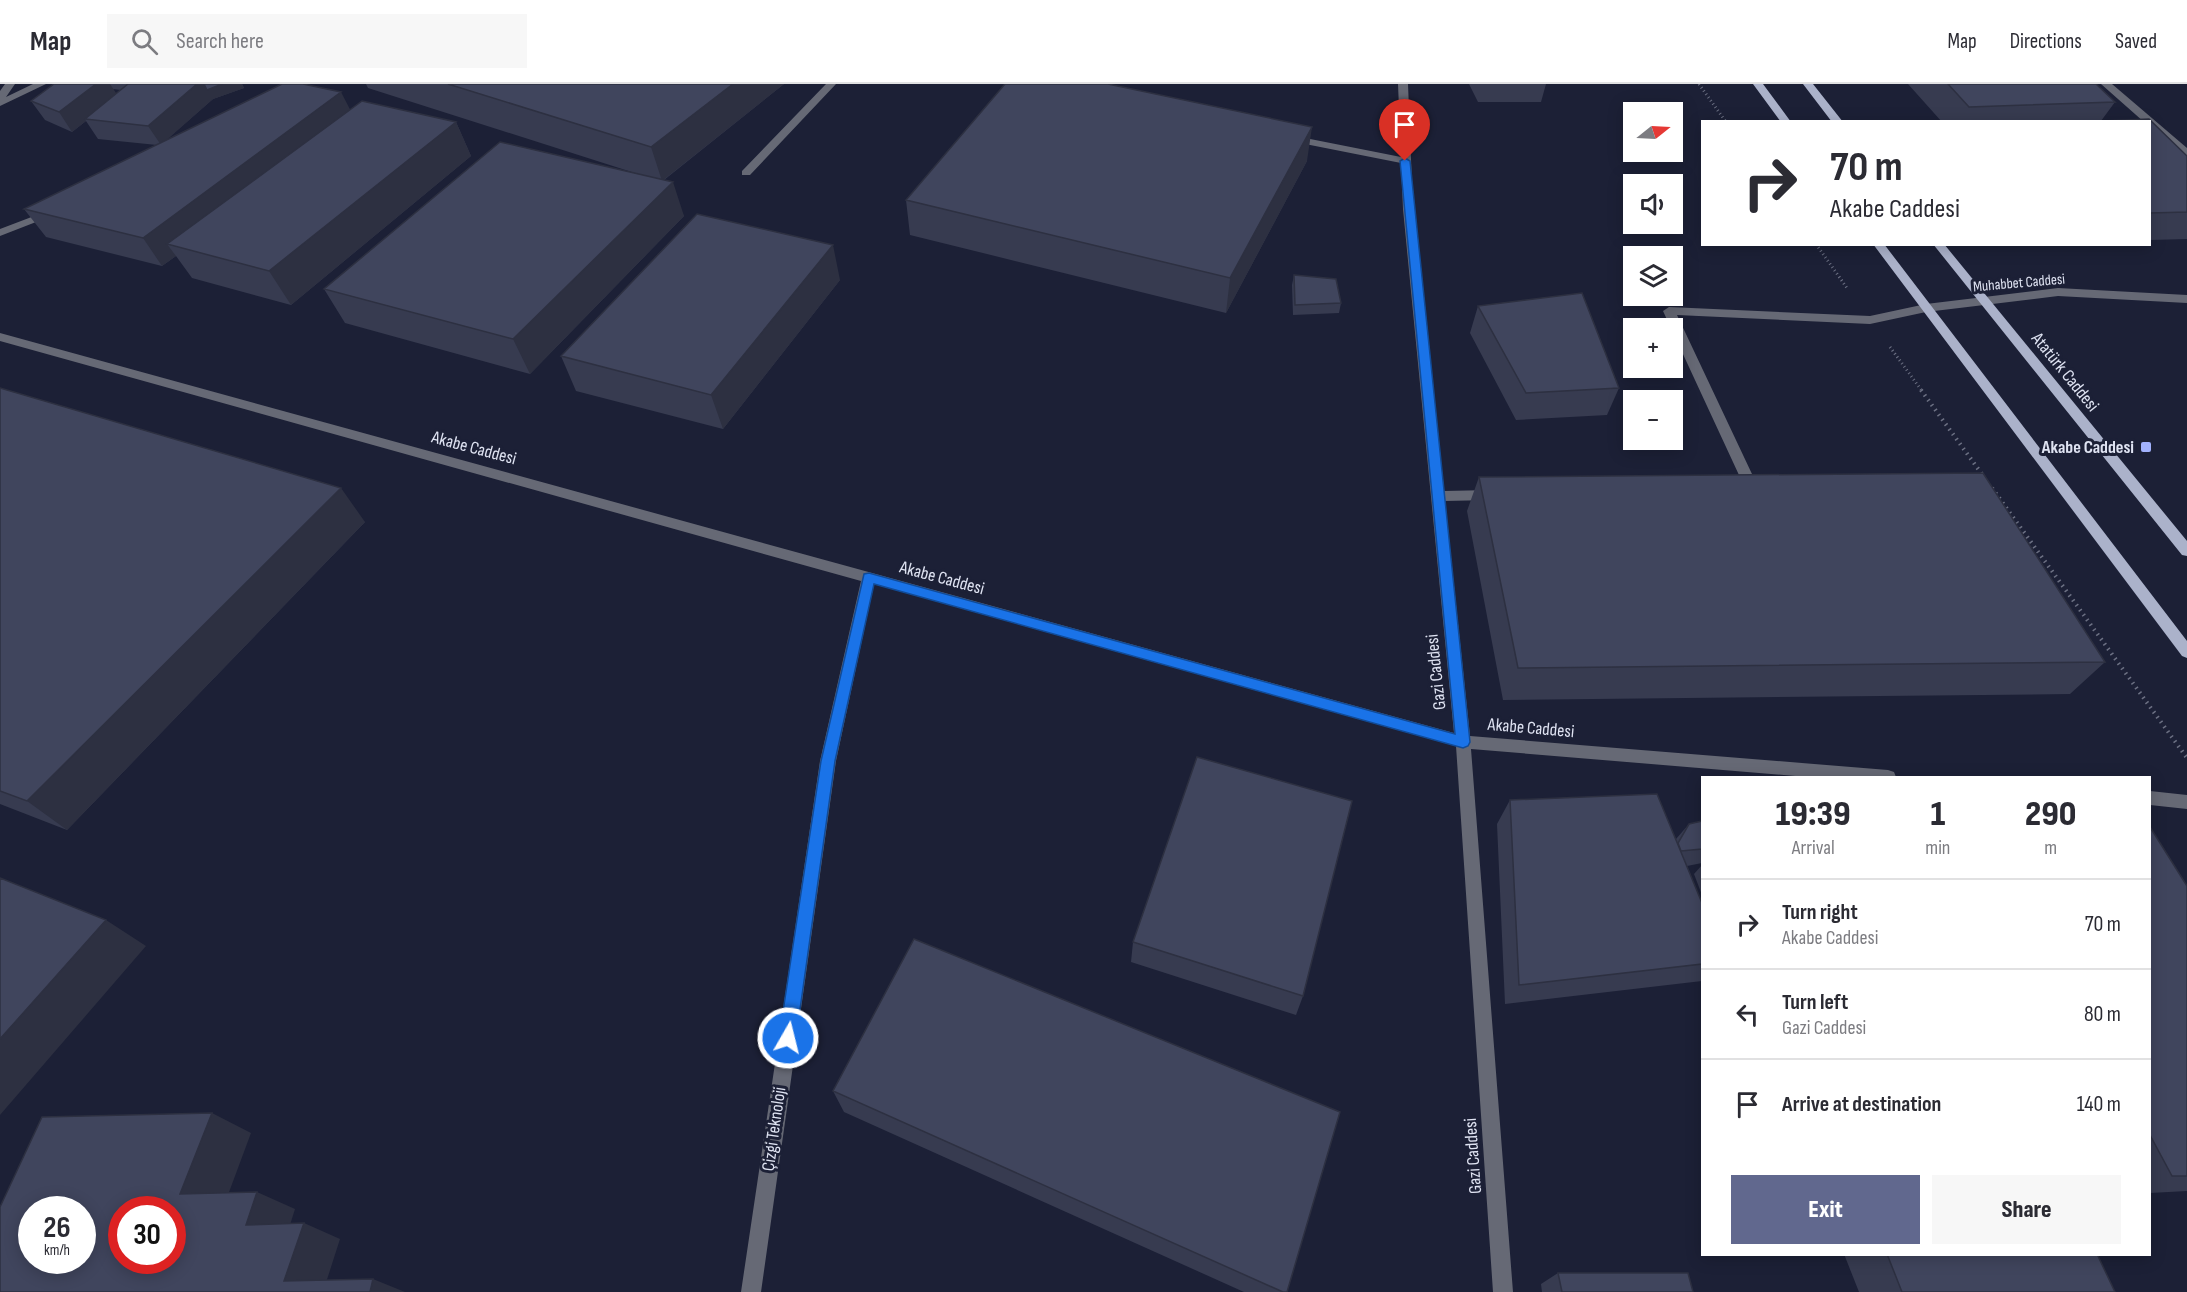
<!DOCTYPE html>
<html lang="en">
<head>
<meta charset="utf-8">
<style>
	body { margin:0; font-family:"Sofia Sans Condensed",sans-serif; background:#f7f7f7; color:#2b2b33; height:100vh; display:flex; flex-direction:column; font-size:22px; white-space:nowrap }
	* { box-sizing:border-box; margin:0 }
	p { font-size:20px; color:#7c7c81 }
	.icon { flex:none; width:33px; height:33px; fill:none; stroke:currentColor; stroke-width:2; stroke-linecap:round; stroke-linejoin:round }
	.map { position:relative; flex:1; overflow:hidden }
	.sheet { position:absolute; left:1701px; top:692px; width:450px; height:480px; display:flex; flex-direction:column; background:#fff; border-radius:0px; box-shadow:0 3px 15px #0003 }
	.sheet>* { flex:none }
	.guide { position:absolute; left:1701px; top:36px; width:450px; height:126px; border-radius:0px; box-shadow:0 3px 15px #0003; background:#fff; color:#2b2b33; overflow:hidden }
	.needle { width:39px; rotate:72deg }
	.tools { position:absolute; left:1623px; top:18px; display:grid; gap:12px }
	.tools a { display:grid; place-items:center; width:60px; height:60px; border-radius:0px; background:#fff; box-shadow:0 3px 15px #0003; font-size:30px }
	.speed { position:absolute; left:18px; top:1112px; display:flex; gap:12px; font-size:30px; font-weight:700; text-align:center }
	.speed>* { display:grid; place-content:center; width:78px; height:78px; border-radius:50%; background:#fff; box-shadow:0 3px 15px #0003; line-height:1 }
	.speed small { font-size:15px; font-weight:400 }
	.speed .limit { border:9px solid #d22; background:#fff; color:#111 }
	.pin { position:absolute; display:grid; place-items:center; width:51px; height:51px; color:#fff; margin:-62px -26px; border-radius:50% 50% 50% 0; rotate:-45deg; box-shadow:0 0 6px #0007 }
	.pin .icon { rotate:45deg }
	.me { position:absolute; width:66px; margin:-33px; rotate:8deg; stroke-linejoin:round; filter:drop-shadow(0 0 4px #0008) }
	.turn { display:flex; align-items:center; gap:21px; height:126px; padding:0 30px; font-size:27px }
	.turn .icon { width:78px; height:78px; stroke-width:2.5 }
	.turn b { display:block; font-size:42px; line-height:51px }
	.eta { display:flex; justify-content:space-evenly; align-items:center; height:102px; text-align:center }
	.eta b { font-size:36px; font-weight:800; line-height:42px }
	.cta { display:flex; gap:12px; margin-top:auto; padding:12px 30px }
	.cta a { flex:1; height:69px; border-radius:0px; background:#61688e; color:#fff; font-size:24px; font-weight:800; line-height:69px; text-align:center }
	.cta a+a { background:#f7f7f7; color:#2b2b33 }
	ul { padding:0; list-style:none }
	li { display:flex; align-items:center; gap:18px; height:90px; padding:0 30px; border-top:2px solid #e1e1e2 }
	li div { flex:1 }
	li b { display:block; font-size:22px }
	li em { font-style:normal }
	header { display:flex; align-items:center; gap:36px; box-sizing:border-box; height:84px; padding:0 30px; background:#fff; border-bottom:2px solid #e1e1e2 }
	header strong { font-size:28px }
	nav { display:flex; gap:33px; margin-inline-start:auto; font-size:21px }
	.search { width:420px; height:54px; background:#f7f7f7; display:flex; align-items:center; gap:15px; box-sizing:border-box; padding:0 21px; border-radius:0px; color:#7c7c81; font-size:22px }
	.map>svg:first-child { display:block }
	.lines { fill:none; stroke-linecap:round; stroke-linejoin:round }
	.path-far1 { stroke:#6c7083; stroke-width:3; stroke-dasharray:1 3; stroke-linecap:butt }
	.path { stroke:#6c7083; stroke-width:4; stroke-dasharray:1.5 4.5; stroke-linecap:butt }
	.minor { fill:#666975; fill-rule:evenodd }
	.major { fill:#abb2ca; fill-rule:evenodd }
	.wall { fill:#373b50; fill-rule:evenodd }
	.shaded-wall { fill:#2d3041 }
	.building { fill:#40455d; stroke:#2d3041; stroke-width:1.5; fill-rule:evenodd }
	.route { fill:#1a73e8; stroke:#114b97; stroke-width:1.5 }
	.poi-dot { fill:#a2b2fd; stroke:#1c2036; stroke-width:2 }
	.labels { text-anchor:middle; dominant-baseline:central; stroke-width:6; stroke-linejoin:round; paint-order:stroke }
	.far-street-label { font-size:15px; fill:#dfe3f2; stroke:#1c2036 }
	.street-label { font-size:18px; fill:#dfe3f2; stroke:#1c2036 }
	.poi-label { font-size:18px; font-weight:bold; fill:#dfe3f2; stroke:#1c2036; text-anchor:end }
</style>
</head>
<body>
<header>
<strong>Map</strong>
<div class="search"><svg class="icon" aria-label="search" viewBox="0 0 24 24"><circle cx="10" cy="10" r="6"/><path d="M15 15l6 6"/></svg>Search here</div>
<nav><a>Map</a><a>Directions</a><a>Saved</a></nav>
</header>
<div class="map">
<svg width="2187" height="1208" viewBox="0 0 2187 1208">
	<rect width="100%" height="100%" fill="#1c2036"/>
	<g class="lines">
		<path class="path-far1" d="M1699,0L1726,38
			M1816,160L1847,204
			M1890,263L1922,307"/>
		<path class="path" d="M1921,306L1984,393
			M1992,404L2187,674"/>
		<path class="minor" d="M5,0H15L6,13L33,0H46L0,22V7Z
			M826,0H836L750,91H742V87Z
			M1398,0H1408L1413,125L1444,407L1491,406L1498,411L1491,416L1445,417L1470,652L1888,686L1894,688L1896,693H1807L1471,665L1513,1208H1493L1456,662L874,500L836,677L761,1208H741L820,677L861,497L0,257V249L1454,649L1403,125L1401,79L1290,57L1285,54L1290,51L1401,73Z
			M2101,0H2112L2187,64V72L2150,42V38H2144Z
			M50,126L54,127V131L0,152V145Z
			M2058,204L2187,211V219L2058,212L1926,228L1870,240L1677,231L1760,407L1753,412L1744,410L1742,407L1745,404L1663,227L1669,223L1870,232L1926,220Z
			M2150,707L2187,711V725L2150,721Z"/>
		<path class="major" d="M1753,0H1763L1791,38H1781Z
			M1803,0H1813L1843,38H1832Z
			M1873,160H1884L2187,557V574L2182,572Z
			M1933,160H1944L2187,457V472L2182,471Z"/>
	</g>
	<path class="wall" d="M54,0H242L244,4L213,15L166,56L350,26L456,38L471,72L291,221L192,194L176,172L162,182L46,153L24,125L157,61L98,55L86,37L72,48L45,36L31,17ZM113,5L121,6L116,10Z
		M366,0H784L664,96L684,132L530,290L345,239L324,205L641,91L368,4Z
		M1469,0H1546L1541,18H1478Z
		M1908,0H2096L2115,18L2101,37L2149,35L2187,72V155L2150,156V38H1942Z
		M1307,77L1226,229L910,151L906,116Z
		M1294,191L1341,219L1339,229L1293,231L1292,201Z
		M840,196L723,345L576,307L561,272Z
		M1478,222L1619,304L1607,331L1516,336L1470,249Z
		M0,304L365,438L67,746L0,720Z
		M1479,393L2105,578L2070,610L1503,616L1467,427Z
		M1510,716L1676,755L1689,740L1702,737V779L1687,782L1702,819V897L1505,920L1497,740Z
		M2150,743L2187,802V1107L2150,1109Z
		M1702,781V811L1694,790Z
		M1133,858L1303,912L1296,931L1131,878Z
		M833,1007L1287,1208H1244L844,1028Z
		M1844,1170H2097L2115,1208H1859Z
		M1558,1189L1693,1208H1542L1541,1200Z"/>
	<path class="shaded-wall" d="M96,0H110L118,12L85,35L86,37L72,48L59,28Z
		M197,0H242L244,4L213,15L161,61L148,42Z
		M733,0H784L662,97L651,63Z
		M341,8L355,35L167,160L176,172L162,182L143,154Z
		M456,38L471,72L291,221L269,187Z
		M1312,43L1307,77L1226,229L1230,194Z
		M673,98L684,132L530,290L513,255Z
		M833,161L840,196L723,345L711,311Z
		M341,404L365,438L67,746L27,717Z
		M106,836L146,862L0,1031V955Z
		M212,1029L251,1049L222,1127L180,1110Z
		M257,1108L295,1125L285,1157L246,1141Z
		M304,1139L340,1155L323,1208L284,1197Z
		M373,1195L405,1208H370Z"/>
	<path class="building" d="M54,0H96L59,28L31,17Z
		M128,0H197L148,42L85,35Z
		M204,0H222L207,6Z
		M282,0H303L341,8L143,154L24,125Z
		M448,0H733L651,63Z
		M1005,0H1108L1312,43L1230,194L906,116Z
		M1948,0H2096L2115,18L1969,23Z
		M362,17L456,38L269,187L167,160Z
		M2149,35L2187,72V128L2150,129V38H2077Z
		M500,58L673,98L513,255L324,205Z
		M697,130L833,161L711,311L561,272Z
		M1294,191L1336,195L1341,219L1295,221Z
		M1582,209L1619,304L1526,309L1478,222Z
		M0,304L341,404L27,717L0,707Z
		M1983,389L2105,578L1518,584L1479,393Z
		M1197,673L1352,717L1303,912L1133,858Z
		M1657,710L1702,819V880L1519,901L1510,716Z
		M1702,737V765L1681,767L1678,759L1689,740Z
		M2150,743L2187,802V1092H2172L2150,1051Z
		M0,794L106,836L0,955Z
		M914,855L1340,1028L1287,1208H1283L833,1007Z
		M212,1029L180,1110L257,1108L246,1141L304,1139L284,1197L373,1195L370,1208H0V1123L42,1033ZM32,1125H82V1176H32ZM122,1125H172V1176H122Z
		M1887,1170H2097L2115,1208H1902Z
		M1558,1189H1688L1693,1208H1562Z"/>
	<path class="route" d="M1405,74L1410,77L1470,658L1468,662L1463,664L874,500L835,677L796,954L793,960L788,962L782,960L779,954L821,677L864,490L869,489L1455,650L1400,77Z"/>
	<rect class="poi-dot" x="2140" y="357" width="12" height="12" rx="3"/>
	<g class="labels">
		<g class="far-street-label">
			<text transform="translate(2019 199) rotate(-5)">Muhabbet Caddesi</text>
		</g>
		<g class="street-label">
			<text transform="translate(2065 288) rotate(51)">Atatürk Caddesi</text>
			<text transform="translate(474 364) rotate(15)">Akabe Caddesi</text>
			<text transform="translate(942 494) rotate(15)">Akabe Caddesi</text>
			<text transform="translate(1436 588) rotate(-96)">Gazi Caddesi</text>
			<text transform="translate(1531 644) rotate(5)">Akabe Caddesi</text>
			<text transform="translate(774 1045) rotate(-82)">Çizgi Teknoloji</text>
			<text transform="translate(1473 1072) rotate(-94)">Gazi Caddesi</text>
		</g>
		<g class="poi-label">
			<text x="2134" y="363">Akabe Caddesi</text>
		</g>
	</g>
</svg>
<div class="tools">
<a><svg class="needle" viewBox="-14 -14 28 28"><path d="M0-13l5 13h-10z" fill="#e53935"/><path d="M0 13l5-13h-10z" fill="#7c7c81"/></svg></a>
<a><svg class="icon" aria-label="sound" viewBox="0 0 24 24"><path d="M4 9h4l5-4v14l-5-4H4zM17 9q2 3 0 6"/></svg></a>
<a><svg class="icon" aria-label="layers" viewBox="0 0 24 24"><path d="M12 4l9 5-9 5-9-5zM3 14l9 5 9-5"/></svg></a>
<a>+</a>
<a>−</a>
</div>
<div class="speed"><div>26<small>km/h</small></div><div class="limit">30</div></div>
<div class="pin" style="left:1405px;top:77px;background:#d93025"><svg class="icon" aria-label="arrive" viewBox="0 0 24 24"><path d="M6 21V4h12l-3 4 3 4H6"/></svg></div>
<svg class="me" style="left:788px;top:954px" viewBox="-20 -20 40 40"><circle r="17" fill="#1a73e8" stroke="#fff" stroke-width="3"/><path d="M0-11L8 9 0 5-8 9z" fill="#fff"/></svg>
<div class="guide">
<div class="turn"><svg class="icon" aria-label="right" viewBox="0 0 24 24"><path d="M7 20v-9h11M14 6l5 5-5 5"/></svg><div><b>70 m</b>Akabe Caddesi</div></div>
</div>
<section class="sheet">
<div class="eta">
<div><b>19:39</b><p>Arrival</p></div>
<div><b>1</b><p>min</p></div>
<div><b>290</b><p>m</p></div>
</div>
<ul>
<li><svg class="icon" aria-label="right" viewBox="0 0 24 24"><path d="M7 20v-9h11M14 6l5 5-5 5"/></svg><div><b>Turn right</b><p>Akabe Caddesi</p></div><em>70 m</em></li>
<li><svg class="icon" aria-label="left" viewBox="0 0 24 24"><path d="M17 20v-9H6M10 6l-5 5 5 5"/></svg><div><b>Turn left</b><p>Gazi Caddesi</p></div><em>80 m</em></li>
<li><svg class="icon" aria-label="arrive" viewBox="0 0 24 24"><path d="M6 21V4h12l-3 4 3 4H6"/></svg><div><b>Arrive at destination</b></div><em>140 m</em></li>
</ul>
<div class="cta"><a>Exit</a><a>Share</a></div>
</section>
</div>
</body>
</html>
